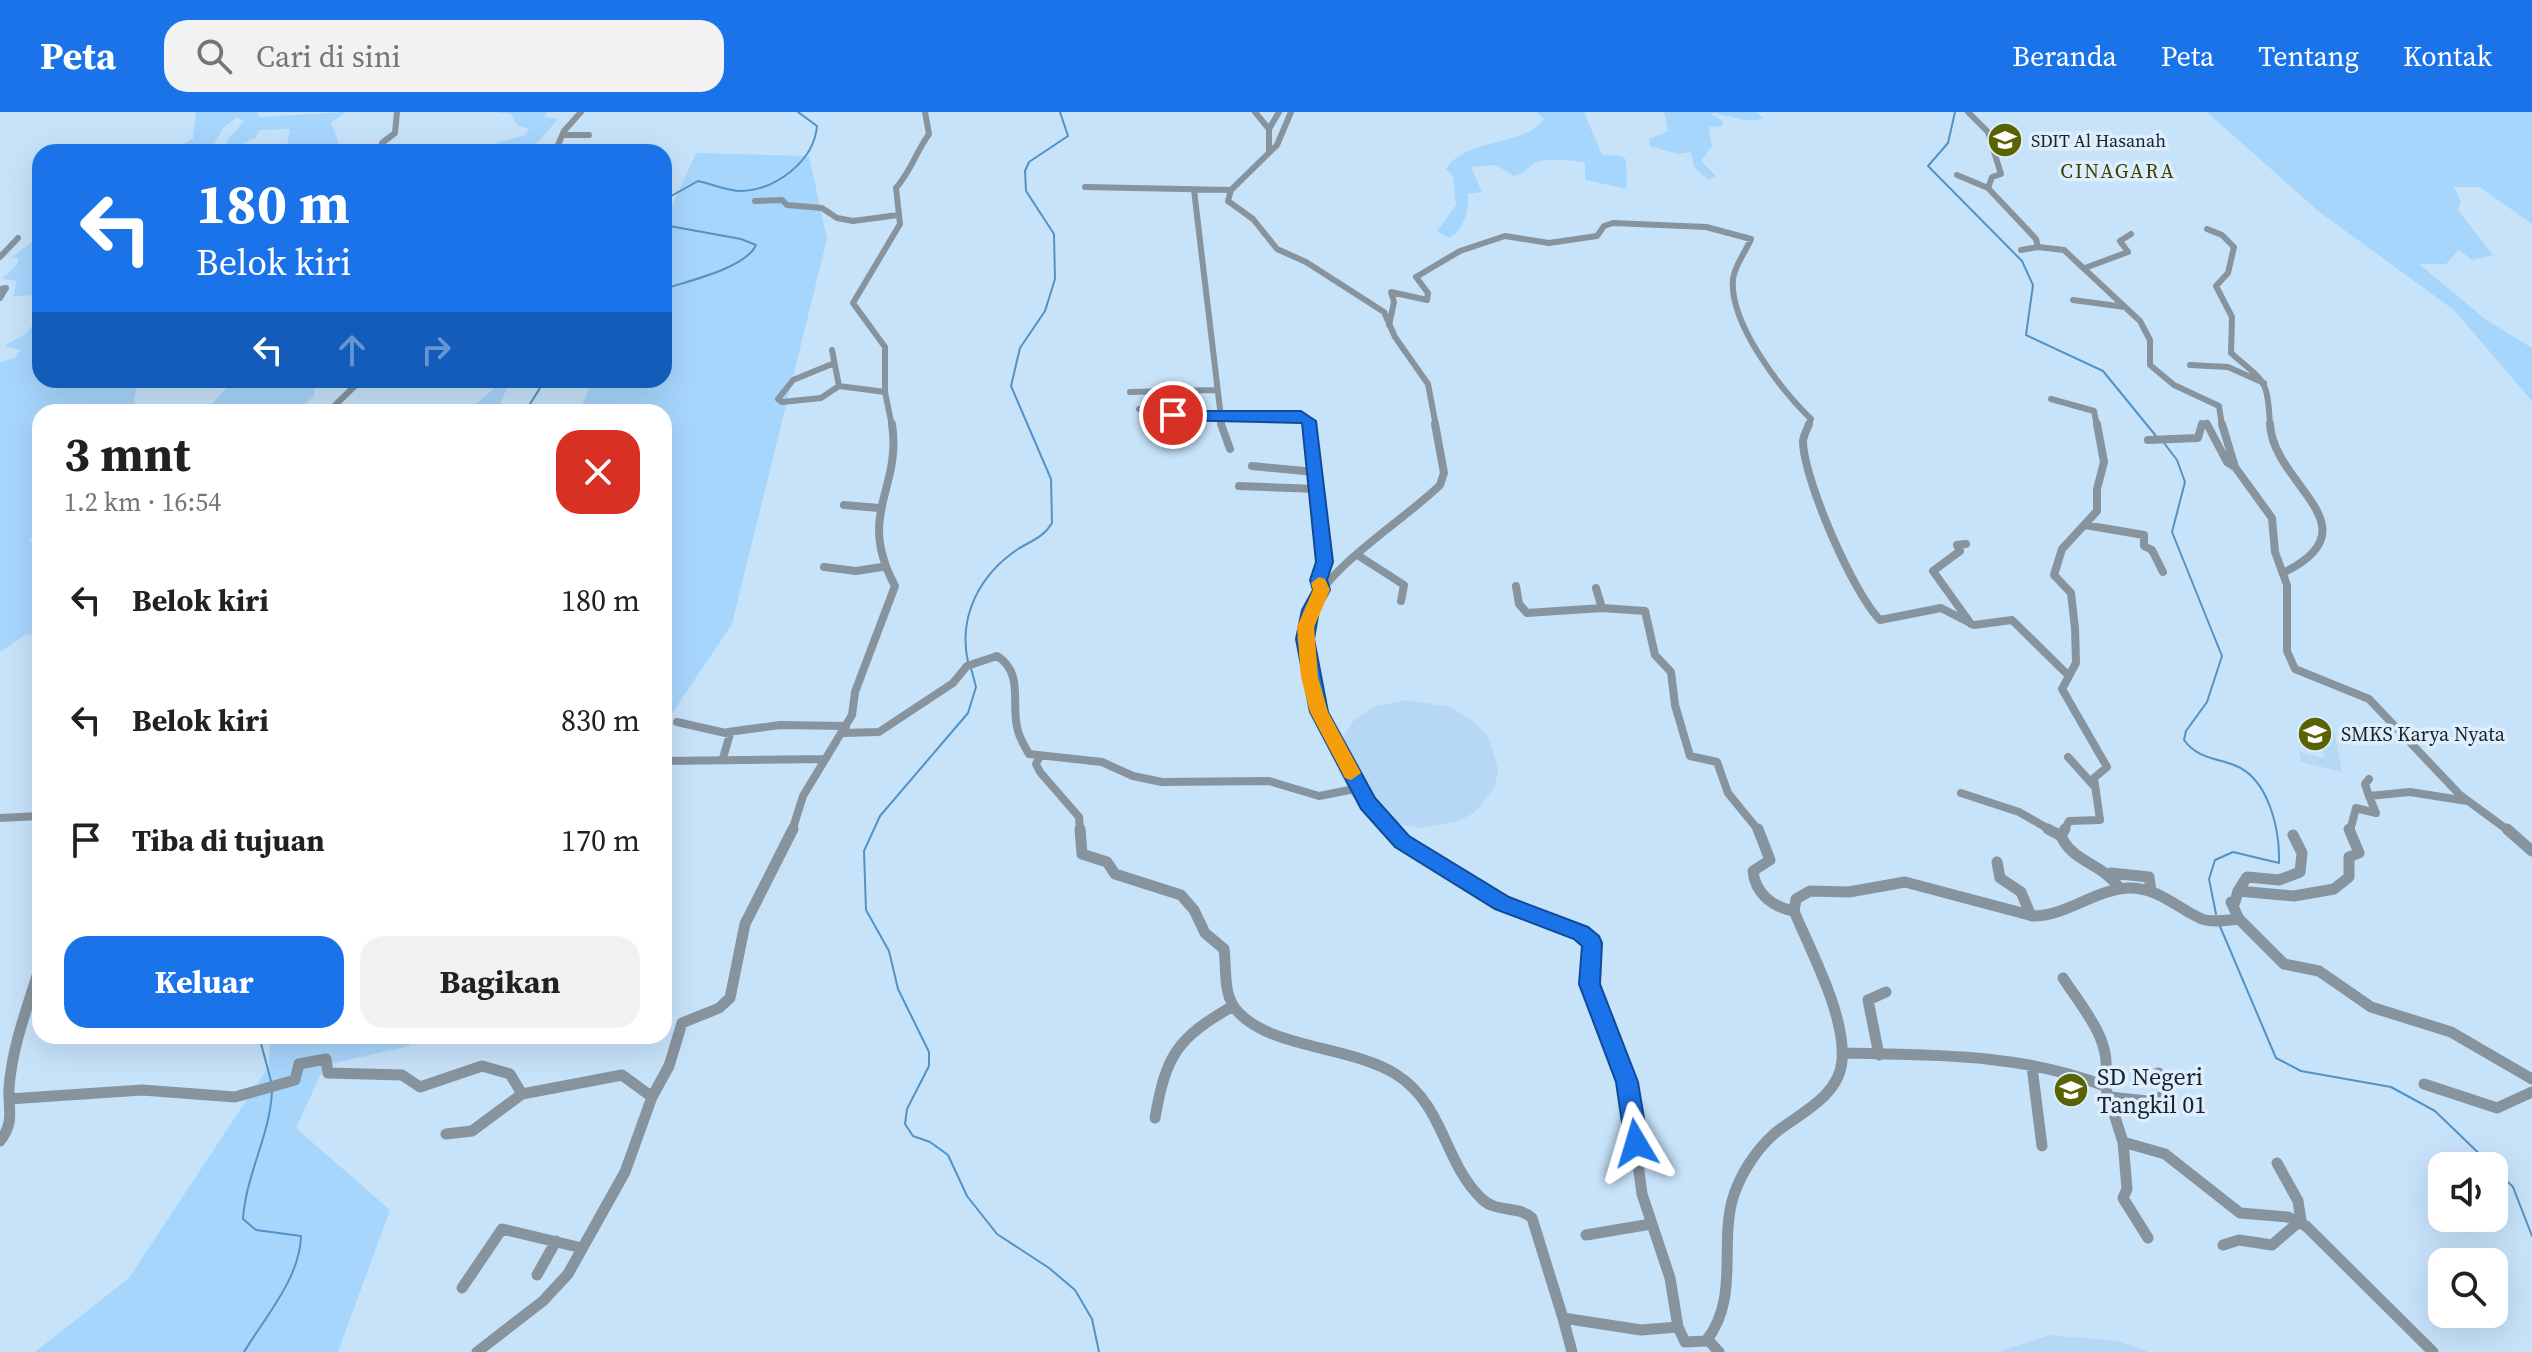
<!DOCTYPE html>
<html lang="id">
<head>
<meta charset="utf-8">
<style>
	body { margin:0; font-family:"Source Serif 4",serif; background:#f2f2f2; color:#202124; height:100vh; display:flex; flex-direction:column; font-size:30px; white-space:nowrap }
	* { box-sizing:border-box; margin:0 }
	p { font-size:26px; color:#757577 }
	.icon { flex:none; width:44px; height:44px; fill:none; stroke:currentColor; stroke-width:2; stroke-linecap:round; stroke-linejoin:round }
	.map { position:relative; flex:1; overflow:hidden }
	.side { position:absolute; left:32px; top:292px; width:640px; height:640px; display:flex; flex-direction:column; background:#fff; border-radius:24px; box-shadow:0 8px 32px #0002 }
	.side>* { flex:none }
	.guide { position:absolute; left:32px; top:32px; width:640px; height:244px; border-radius:24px; box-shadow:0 8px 32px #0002; background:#1a73e8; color:#fff; overflow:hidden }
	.fabs { position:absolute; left:2428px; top:1040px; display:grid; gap:16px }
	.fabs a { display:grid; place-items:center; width:80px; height:80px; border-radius:16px; background:#fff; box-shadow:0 8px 32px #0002; font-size:40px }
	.pin { position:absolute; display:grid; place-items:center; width:68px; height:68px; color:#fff; margin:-34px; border:4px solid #fff; border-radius:50%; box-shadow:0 2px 8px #0007 }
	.me { position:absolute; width:88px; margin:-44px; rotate:353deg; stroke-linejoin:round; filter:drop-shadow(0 0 6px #0008) }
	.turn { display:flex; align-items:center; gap:28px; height:168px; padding:0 32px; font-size:36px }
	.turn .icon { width:104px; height:104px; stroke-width:2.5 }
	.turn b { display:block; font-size:56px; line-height:68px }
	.lanes { display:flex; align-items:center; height:76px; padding:0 32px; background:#0003; justify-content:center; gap:40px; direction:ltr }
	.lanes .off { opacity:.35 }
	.round { display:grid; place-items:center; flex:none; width:84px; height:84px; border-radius:24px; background:#f2f2f2 }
	.overview { display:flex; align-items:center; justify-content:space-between; height:136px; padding:0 32px }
	h1 { font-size:48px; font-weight:700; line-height:60px }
	.cta { display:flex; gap:16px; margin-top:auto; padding:16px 32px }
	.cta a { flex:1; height:92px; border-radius:24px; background:#1a73e8; color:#fff; font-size:32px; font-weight:700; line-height:92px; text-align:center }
	.cta a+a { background:#f2f2f2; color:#202124 }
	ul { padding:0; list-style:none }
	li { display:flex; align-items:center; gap:24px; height:120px; padding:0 32px }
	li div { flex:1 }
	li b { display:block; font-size:30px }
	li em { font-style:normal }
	header { display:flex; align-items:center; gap:48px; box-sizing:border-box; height:112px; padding:0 40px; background:#1a73e8; color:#fff }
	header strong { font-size:38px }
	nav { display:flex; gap:44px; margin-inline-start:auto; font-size:28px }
	.search { width:560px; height:72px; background:#f2f2f2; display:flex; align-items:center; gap:20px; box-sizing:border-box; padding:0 28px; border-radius:24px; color:#757577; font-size:30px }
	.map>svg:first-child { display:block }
	.built { fill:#b6d8f5 }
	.green { fill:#a7d6fd }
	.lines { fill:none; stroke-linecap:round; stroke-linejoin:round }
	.stream { stroke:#5392c4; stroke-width:2 }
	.minor-far2 { stroke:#87939d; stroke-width:6 }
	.minor-far1 { stroke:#87939d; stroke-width:8 }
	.minor { stroke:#87939d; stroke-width:11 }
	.route { fill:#1a73e8; stroke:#114b97; stroke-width:2 }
	.slow { fill:#f59e0b }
	.labels { text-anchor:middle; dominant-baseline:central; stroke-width:7; stroke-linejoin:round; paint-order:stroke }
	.far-poi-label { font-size:18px; fill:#18222a; stroke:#deeefd; text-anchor:start }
	.far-quarter-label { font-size:20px; letter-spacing:2px; fill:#3a4001; stroke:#deeefd }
	.poi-label { font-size:20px; fill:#18222a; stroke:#deeefd; text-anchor:start }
	.near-poi-label { font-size:24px; fill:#18222a; stroke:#deeefd; text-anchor:start }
</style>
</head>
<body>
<header>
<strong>Peta</strong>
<div class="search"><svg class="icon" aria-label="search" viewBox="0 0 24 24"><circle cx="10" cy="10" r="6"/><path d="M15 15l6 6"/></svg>Cari di sini</div>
<nav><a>Beranda</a><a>Peta</a><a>Tentang</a><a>Kontak</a></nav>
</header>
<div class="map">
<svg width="2532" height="1240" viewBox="0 0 2532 1240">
	<rect width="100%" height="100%" fill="#c7e3fa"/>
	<path class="built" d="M1407,588L1450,595L1477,612L1489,627L1498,657L1495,675L1474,701L1456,710L1419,716L1387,709L1351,684L1338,658L1339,631L1354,608L1376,594Z
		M2319,615L2334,619L2342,660L2301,650L2299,640L2324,646Z
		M2050,1223L2118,1229L2149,1240H1997Z"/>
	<path class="green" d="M196,0H257L259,5L346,0L331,11L339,32L335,40H286L290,17L260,18L255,26L232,37L226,30L244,9L237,5L223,16L210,40H172L193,26Z
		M497,0H547L545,5L558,7L529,40H489L498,30L524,24L529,17L517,13L511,2Z
		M1537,0H1584L1602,43L1622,44L1626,48L1627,77L1585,68V51C1575,48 1547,46 1537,50C1528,54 1525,62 1514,64L1496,53L1471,55L1482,80L1468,82C1470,97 1463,120 1449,126L1437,119L1456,93L1453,65L1446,57C1466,25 1525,35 1544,7Z
		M1664,0H1756L1763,6C1748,14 1728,1 1710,1L1723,9L1722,14L1709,15L1712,34L1701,49L1716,64L1708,68L1694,55L1691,40L1678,42L1650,34L1649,27L1668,19Z
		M2207,0H2532V112L2480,75H2454L2461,90L2458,98L2493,143L2472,148L2459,138L2446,152H2419L2485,207L2532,236V289L2454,198L2318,99Z
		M696,41L809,44L827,127L732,512L664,613V300H579L593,268H664V112Z
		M40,124V183L13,184L17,169L2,167L17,153L19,146L12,145Z
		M40,201V268H138L134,289L137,300H40V417L28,429L40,430V521L25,523L0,540V250L15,246L20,238L4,234L27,221Z
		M234,268H315L314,284L296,300H204Z
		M504,268H510L497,300H466Z
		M270,924H406L410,934L325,953L296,1016L390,1098L338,1240H35L129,1166L269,954Z"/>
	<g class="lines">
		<path class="stream" d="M1955,0L1948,31L1928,54L2022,149L2033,173L2026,223L2103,259L2156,324
			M664,88L698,69C712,72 727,79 741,79C776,78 814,49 817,14L798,0
			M664,113L741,127L756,133C746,156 688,169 664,177
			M525,300L545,268
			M2164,331L2177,348L2185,370L2172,420L2222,544L2207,590L2186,619L2184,628C2197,646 2215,646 2234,653C2269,666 2280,718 2279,751L2233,740L2215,748L2209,767L2216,802
			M968,550C958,505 979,463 1018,437C1031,429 1044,425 1052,411L1051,367L1011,274L1020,236L1045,199L1055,167L1054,122L1026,79L1025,59L1029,50L1068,24L1060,0
			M971,556L976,575L968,601L880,704L864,739L866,798L889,839L898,877L929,940V954L907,997L905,1012L913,1024L930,1030L948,1043L967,1084L997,1122L1049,1156L1075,1178L1092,1207L1099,1240
			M2219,812L2276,946L2301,959L2391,975L2435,999L2492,1054
			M259,924L271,969
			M2494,1056L2513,1075L2532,1124
			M244,1240C265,1205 300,1166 301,1124L256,1118L243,1107C246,1062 270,1024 272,979"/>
		<path class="minor-far2" d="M1255,0L1269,17V40
			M1291,0L1277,33L1231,78L1228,89L1253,107L1277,137L1306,150L1384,200L1395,225L1428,272L1436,314
			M1968,0L1988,20L2001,62L1992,65L1988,76L2036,127L2038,135L2064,138L2140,209L2150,228V253L2174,273L2219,294L2222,314
			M1269,17L1279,0
			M564,23H589
			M380,40L382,31L395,21L397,0
			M555,40L564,19L581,0
			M1957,63L1988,76
			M1085,75L1231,78
			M1194,78L1222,314
			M755,89L782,88L787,93L822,96L837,106L853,109L898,103
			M2207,117L2222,123L2234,135L2228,161L2216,174L2232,205L2231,241C2265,271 2268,266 2270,314
			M2021,138L2038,135
			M0,145L18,126
			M2085,156L2128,140L2120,129L2131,122
			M0,177L6,176L0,186
			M2073,188L2125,195
			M1389,213L1394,190L1391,180L1427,188L1428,181L1416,165L1460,139L1505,124L1549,131L1597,124L1604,114L1613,111L1706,115L1751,127C1746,139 1734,155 1733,167C1729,211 1781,278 1811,307L1808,314
			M832,238L839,274L885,280
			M832,252L793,268L778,287L782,290L821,286L839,274
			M2190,253L2228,255L2264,271
			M1130,280L1215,278
			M2051,287L2094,299L2097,314
			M1139,297L1173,303L1301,304L1309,309L1310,314
			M328,300L361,268
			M1173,303L1174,314
			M892,314L885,280V235L853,191L900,112L896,76C911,59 916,40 929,22L925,0
			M2201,314L2206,311L2208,314"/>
		<path class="minor-far1" d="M1174,312L1176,329
			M1221,312L1230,337
			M1309,312L1324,446L1319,468L1322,478
			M1809,312C1807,318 1803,324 1803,330C1804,368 1853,481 1880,508L1941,496L1974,513L2012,508L2069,564
			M2207,312L2227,350L2235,355
			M2222,312L2235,355L2272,406L2275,440L2287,473V539L2295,557L2369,587L2460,683L2509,719
			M2270,312C2273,373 2376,414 2285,460
			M2148,328L2198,326L2202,312
			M1252,354L1315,360
			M1239,374L1316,377
			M844,393L879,396
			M2085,413L2144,423V434L2152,438L2163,460
			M1966,432L1957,433L1960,439L1933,459L1971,512
			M1359,444L1404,473L1401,489
			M824,455L856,459L882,455
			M1516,474L1519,492L1527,501L1602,496
			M1596,476L1602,496L1645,499L1655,543L1671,560L1675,593L1690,644L1717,650L1728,681L1759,719
			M677,610L730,622L723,646
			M728,620L780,613L846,614
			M842,621L879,620L953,571L967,554L997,544C1025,561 1010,594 1018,619C1020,627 1025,635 1029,642L1102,650L1133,664L1162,670L1269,669L1319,684L1360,676
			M1040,644L1036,652L1040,660L1079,705L1080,719
			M2068,645L2095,675
			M664,649L825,647
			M2369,667L2365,672L2369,684
			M1961,681L2019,700L2052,719
			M0,706L40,704
			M792,719L803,684L852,603L855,580L895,474C856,401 902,378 892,312
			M1393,719C1348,668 1284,559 1315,490C1332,452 1408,405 1440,373L1444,361L1435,312
			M2064,719L2069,709L2100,708L2094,666L2107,655L2062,577L2076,551L2075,516L2071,481L2054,463L2062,437L2097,399V377L2104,350L2097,312
			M2350,719L2356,696L2376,701L2369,684L2410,680L2467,689"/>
		<path class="minor" d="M1080,717L1082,742L1107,750L1115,762L1181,783L1194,798L1205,821L1224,837C1227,859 1222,884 1239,901C1274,937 1352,934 1397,963C1444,993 1444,1051 1482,1087C1496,1101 1518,1093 1532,1106L1563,1206L1641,1218L1678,1215
			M1391,717L1402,729L1502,791L1581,821L1592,831L1589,872L1627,970L1642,1082L1670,1166L1678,1215L1685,1230L1706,1229C1739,1187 1720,1137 1732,1089C1739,1064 1755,1039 1774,1022C1798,1002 1839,985 1842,949C1846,904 1811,840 1794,799L1796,787L1810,779L1849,780L1905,770L2033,804C2066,804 2094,778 2128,776C2158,775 2177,796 2202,807C2212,811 2228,808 2239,807L2284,852L2319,859L2371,895L2451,920L2532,967
			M1758,717L1770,748L1753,759C1755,782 1773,795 1794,799
			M2048,717L2061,724
			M2065,717L2061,724C2073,751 2103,751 2119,776
			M2507,717L2532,739
			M1997,750L2000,766L2021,780L2031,804
			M2111,761L2149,765L2151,779
			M2238,779L2247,765L2279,768L2300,760L2302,741L2293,723
			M2239,807L2231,790H2235L2238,779L2294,784L2334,777L2349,765V745L2359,741L2349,717
			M2063,866C2083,897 2117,933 2103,972
			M1842,941C1932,943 2020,941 2105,974L2123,1030L2165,1042L2240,1101L2288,1105L2306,1114L2433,1240
			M1879,943L1868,888L1886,880
			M2032,955L2042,1034
			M2424,972L2497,996L2532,980
			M2110,985L2147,989L2168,983L2158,961
			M9,987L142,978L235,985L295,968L299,952L326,947L328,961L402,963L420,975L482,954L510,962L522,982L622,963L652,985
			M1155,1006C1166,943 1177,926 1233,894
			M446,1022L472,1019L522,982
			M0,1029C15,1010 8,998 9,976C12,934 28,894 40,854
			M2123,1030L2127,1077L2123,1086L2148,1126
			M1586,1123L1651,1112
			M2223,1133L2239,1128L2272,1133L2301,1108L2298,1089L2277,1051
			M537,1163L556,1129
			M462,1176L502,1117L582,1136
			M1563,1206L1572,1240
			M1708,1228L1719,1240
			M477,1240L543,1189L568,1162L625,1060L652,985L669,954L682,911L719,896L730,886L745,812L793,717"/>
	</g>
	<path class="route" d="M1301,299L1316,309L1333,450L1327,468L1330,478L1319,498L1314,527L1328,600L1375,686L1409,724L1509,785L1588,815L1599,824L1602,831L1600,872L1638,970L1648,1031L1644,1039L1636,1042L1628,1039L1625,1031L1616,970L1579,872L1582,834L1574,827L1495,797L1395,735L1361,697L1310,600L1296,527L1302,498L1313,478L1310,468L1316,450L1302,311L1173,308L1165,303L1173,299Z"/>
	<path class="slow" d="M1319,465L1325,467L1330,478L1314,515L1318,565L1328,600L1361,661L1351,668L1345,666L1310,600L1301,565L1297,515L1313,478L1311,471Z"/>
	<defs>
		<g id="school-disc" transform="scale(1.8)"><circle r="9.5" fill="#5a6301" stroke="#deeefd"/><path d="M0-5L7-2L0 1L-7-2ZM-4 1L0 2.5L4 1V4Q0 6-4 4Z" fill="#fff"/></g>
	</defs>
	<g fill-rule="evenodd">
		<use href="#school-disc" x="2005" y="28"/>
		<use href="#school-disc" x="2315" y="622"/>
		<use href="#school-disc" x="2071" y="978"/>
	</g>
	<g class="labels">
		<g class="far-poi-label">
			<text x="2031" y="28">SDIT Al Hasanah</text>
		</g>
		<g class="far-quarter-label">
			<text x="2118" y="59">CINAGARA</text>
		</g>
		<g class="poi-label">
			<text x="2341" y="622">SMKS Karya Nyata</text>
		</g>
		<g class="near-poi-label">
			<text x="2097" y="964">SD Negeri<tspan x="2097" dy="28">Tangkil 01</tspan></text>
		</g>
	</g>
</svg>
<div class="fabs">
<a><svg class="icon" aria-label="sound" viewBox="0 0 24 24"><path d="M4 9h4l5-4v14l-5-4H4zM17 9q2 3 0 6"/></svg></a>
<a><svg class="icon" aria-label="search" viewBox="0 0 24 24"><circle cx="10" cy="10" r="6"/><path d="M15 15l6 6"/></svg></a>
</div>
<div class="pin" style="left:1173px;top:303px;background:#d93025"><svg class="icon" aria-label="arrive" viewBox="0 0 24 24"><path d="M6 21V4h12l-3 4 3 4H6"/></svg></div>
<svg class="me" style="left:1636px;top:1031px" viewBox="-20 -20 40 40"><path d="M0-17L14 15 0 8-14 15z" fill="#1a73e8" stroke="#fff" stroke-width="4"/></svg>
<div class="guide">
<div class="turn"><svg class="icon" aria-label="left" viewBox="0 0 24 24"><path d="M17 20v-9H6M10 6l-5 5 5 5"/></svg><div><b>180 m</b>Belok kiri</div></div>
<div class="lanes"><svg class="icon" aria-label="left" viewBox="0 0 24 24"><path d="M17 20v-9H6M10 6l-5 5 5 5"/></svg><svg class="icon off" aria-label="ahead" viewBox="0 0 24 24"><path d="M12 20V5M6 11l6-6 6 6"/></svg><svg class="icon off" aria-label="right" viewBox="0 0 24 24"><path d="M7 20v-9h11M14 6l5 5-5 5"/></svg></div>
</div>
<section class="side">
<div class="overview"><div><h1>3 mnt</h1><p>1.2 km · 16:54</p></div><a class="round" style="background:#d93025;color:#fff"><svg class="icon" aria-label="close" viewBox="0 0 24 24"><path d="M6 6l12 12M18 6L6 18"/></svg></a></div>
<ul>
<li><svg class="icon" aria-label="left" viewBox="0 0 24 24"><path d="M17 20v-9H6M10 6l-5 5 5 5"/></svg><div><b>Belok kiri</b></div><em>180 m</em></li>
<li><svg class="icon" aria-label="left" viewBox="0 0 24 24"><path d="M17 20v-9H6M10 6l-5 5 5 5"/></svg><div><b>Belok kiri</b></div><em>830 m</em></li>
<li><svg class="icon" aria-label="arrive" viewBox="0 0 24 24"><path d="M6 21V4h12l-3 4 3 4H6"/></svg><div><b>Tiba di tujuan</b></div><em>170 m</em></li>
</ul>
<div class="cta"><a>Keluar</a><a>Bagikan</a></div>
</section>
</div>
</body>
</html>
